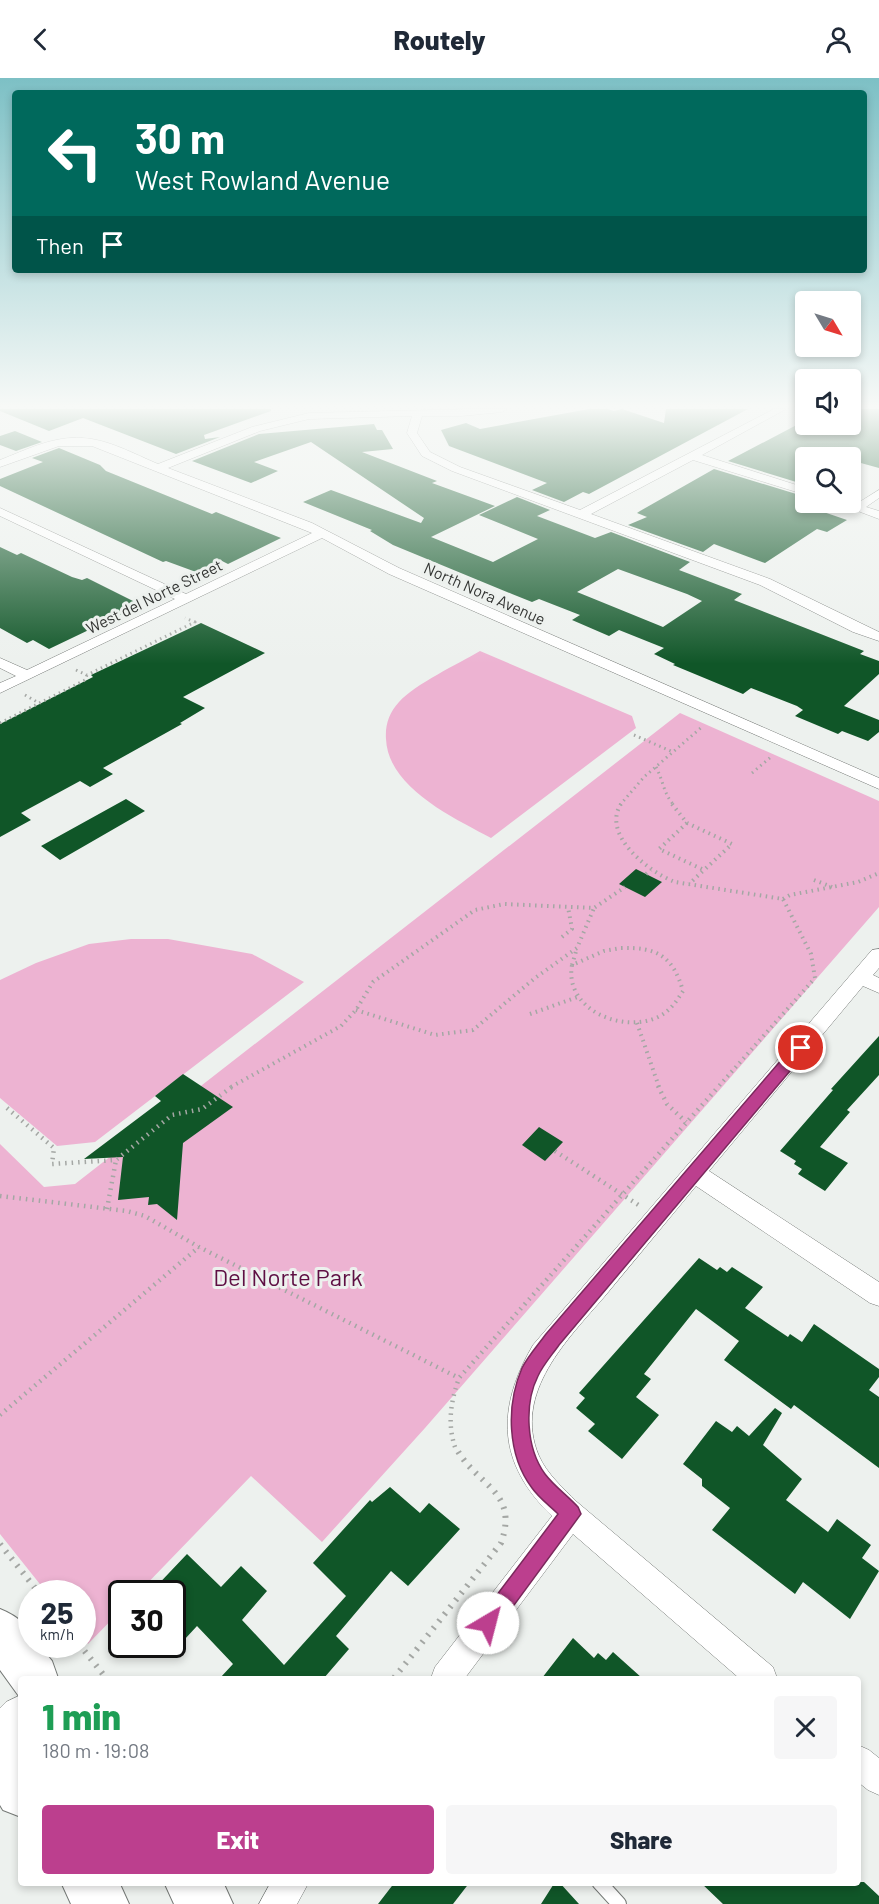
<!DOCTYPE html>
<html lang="en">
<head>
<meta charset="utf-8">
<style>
	body { margin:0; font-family:Barlow,sans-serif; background:#f6f6f7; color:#1f2937; height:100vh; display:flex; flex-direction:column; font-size:22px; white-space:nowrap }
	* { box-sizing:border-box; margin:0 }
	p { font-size:20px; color:#747a83 }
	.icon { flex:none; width:33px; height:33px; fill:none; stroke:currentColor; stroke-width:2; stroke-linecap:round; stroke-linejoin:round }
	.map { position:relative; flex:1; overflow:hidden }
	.details { position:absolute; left:18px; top:1598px; width:843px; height:210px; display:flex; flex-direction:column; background:#fff; border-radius:6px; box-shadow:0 3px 9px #0003 }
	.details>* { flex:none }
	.banner { position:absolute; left:12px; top:12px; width:855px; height:183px; border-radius:6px; box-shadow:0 3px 9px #0003; background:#00695c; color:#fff; overflow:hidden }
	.needle { width:39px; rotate:128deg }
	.fabs { position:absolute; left:795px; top:213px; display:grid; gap:12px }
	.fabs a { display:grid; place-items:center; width:66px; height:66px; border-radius:6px; background:#fff; box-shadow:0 3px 9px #0003; font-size:30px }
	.speed { position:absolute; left:18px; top:1502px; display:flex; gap:12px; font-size:30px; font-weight:700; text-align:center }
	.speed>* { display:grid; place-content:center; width:78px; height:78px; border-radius:50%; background:#fff; box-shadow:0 3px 9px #0003; line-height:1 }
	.speed small { font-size:15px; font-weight:400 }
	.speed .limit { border:3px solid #111; border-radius:9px; background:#fff; color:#111 }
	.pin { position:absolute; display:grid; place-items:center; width:51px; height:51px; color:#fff; margin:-26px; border:3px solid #fff; border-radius:50%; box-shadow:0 2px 6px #0007 }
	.me { position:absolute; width:66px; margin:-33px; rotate:37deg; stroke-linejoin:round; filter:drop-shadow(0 0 4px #0008) }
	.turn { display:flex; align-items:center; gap:21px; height:126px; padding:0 24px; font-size:27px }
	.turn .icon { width:78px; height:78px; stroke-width:2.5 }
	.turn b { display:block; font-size:42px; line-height:51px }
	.then { display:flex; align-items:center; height:57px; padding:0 24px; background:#0003; gap:12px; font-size:22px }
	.round { display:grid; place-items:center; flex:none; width:63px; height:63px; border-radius:6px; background:#f6f6f7 }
	.head { display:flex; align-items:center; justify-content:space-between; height:102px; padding:0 24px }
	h1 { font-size:36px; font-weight:800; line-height:45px; color:#1e9e55 }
	.cta { display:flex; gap:12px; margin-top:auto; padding:12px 24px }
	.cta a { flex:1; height:69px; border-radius:6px; background:#bc3f8e; color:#fff; font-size:24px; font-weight:800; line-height:69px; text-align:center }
	.cta a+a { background:#f6f6f7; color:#1f2937 }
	header { display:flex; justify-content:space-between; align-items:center; height:78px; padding:0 24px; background:#fff; font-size:27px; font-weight:800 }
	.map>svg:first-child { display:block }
	.green { fill:#edb3d2 }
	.building { fill:#105628; fill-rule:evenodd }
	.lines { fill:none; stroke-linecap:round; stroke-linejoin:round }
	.lane-casing { stroke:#757976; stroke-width:16 }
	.street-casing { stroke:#757976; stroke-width:1 }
	.secondary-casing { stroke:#757976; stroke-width:1 }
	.primary-casing { stroke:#757976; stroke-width:2 }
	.path-far3 { stroke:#a4a7a4; stroke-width:3; stroke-dasharray:1.5 4; stroke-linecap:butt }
	.path-far2 { stroke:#a4a7a4; stroke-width:4; stroke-dasharray:1.5 4.5; stroke-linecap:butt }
	.path-far1 { stroke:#a4a7a4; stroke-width:4.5; stroke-dasharray:1.5 5; stroke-linecap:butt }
	.path { stroke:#a4a7a4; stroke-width:6; stroke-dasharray:2 7; stroke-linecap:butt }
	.lane { stroke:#fff; stroke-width:14 }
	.street { fill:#fff; fill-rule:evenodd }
	.secondary { fill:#fff; fill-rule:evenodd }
	.primary { fill:#fff; fill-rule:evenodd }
	.route { fill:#bc3f8e; stroke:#7a295c; stroke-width:1.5 }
	.labels { text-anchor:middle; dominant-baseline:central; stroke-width:6; stroke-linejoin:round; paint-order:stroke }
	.far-street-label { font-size:16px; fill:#333533; stroke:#edf1ee }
	.near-park-label { font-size:24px; fill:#5e0e43; stroke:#edf1ee }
</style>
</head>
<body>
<header><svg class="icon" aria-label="back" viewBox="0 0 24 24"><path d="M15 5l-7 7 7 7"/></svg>Routely<svg class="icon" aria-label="person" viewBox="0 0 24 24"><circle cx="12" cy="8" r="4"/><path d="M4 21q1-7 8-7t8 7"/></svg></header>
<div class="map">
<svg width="879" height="1826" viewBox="0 0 879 1826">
	<rect width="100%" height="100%" fill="#edf1ee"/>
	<path class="green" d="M480,573L632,638L636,650L491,760C454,740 388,710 386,661C385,647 389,635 399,624C415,606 458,586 480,573Z
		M680,635L879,723V829L425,1350L322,1464L251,1398L138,1515H122L121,1532L88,1566L83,1559L82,1515H47L0,1456V1066L44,1109L75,1106Z
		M131,861H168L252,876L304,904L95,1064L57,1068L0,1020V902L36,885L89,866Z"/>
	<path class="building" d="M0,331H271V333L204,357L205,361L220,359L176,376L83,340L49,353L0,333Z
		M589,331H608L614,333L622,331L664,345L666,331H748L589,416L583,414L564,424L532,412L547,405L449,368L441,352L466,345L480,351Z
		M850,331H879V390L850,382V380H841L806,369V407L728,383L806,342V346H850Z
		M374,346L377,352H382L393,371L362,374L437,403L432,405L495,428L431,459L493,484L538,461L479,437L517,419L550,432L537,438L595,460L611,454L690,484L679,492L742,516L734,522L864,573L860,576L879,583V596L844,628L879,642V654L868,663L842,653L838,656L795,638L803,632L797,628L751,610L743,616L673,587L675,586L654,576L664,570L619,552L609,558L572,542L580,537L539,521L532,524L512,516L393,467L370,453L372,452L303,424L331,412L421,445L424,440L311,364L254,384L278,393L251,405L192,383L259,356ZM618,491L687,516L702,523L663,549L577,514Z
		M15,353L42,364L16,373L0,367V358Z
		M59,370L100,387L106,393L212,436L216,434L281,460L228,486L220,482L196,494L166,483L163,484L0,408V401L43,384L32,380Z
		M714,391L806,419V428L847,442L827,454L817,451L765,485L714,466L703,474L628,447L647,439L637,435L640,433Z
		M0,469L17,477L21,475L72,499L82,502L87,500L141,527L49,571L33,562L27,565L0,550Z
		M201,545L265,575L183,619L205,630L180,645L182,646L103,690L113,696L90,709L80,703L21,735L31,742L0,759V646L93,599L91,597Z
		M126,721L145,733L60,782L41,768Z
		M636,791L662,804L645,819L619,806Z
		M879,958V997L847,1032L850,1034L820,1069L848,1085L825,1113L798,1096L802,1091L794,1086L796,1083L780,1073L833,1012L831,1011Z
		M183,996L233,1029L183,1065L177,1142L157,1126L148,1127L149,1119L118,1122L123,1079L84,1081L161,1023L155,1018Z
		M539,1049L563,1064L545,1083L522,1067Z
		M699,1180L717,1192L720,1189L727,1194L732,1189L763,1209L745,1230L788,1259L790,1256L802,1264L814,1246L879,1291V1299L869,1312L879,1319V1390L794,1327L791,1331L724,1282L739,1263L696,1231L644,1296L651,1301L636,1319L659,1337L622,1381L588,1353L595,1346L576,1330L585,1320L579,1315Z
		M775,1330L782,1335L763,1367L802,1401L786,1422L828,1454L837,1441L871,1467L862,1480L879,1493L850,1541L803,1504L795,1516L712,1452L730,1430L702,1408V1401L683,1386L716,1343L732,1354L737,1348L749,1358Z
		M390,1409L420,1435L429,1425L460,1451L408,1508L391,1493L336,1558L349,1571L324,1600H220L233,1586L197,1548L172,1575V1515H150L187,1476L221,1509L241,1488L267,1513L242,1542L284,1587L346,1518L313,1485L370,1422L372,1424Z
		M573,1560L594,1580L598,1575L606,1582L613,1574L642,1600H542Z
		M395,1804H470L453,1826H378Z
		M555,1804H559L579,1826H541Z
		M700,1804H864L879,1818V1826H723Z"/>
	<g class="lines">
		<g class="lane-casing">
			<path id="lane" d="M599,1804L619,1826"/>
		</g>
		<g class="street-casing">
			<path id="street" d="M476,331H507L502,334L461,338H422L417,355L430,374L460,389L580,432L774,331H786L702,377L806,410V417L693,382L591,436L770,501L879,554V563L853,554L760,507L452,393L422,378L407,355L412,338L309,341L260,353L168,390L312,445L399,490L879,700V711L389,496L322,460L0,615V605L16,598L0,590V580L27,592L175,521L0,438V430L186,516L312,455L92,368H59L0,389V382C26,372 53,358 82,360C108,361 134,376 158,386L252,349L309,335Z
				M879,412V420L866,429L879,433V441L834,424L856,426Z
				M879,871V890L873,897L879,900V915L863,908L709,1093L879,1204V1228L870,1225L696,1108C666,1145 635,1181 605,1218C568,1261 512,1315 539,1378C547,1396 563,1410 577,1424L773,1589L777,1600H739L573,1456L465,1600H431L435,1589L552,1438C497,1385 496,1331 533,1267L872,872Z
				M858,1667L869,1672L879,1680V1717L868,1712L858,1704Z
				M271,1804H309L297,1826H259Z"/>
		</g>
		<g class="secondary-casing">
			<path id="secondary" d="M21,1617V1670L15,1676L0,1683V1630L6,1624Z"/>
		</g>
		<g class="primary-casing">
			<path id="primary" d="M0,1531C15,1537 32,1548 32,1566H38L52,1583L58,1600H21V1618L18,1617L0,1592Z
				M0,1661L17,1668L21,1673V1739L3,1732L0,1727Z
				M61,1804H119L129,1826H71Z
				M164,1804H223L233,1826H174Z"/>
		</g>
		<path class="path-far3" d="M76,592L87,597L195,544L185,540
			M25,617L39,625
			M0,645L85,602L87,597
			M634,657L673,674
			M656,689C663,702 664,717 674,727
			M752,695L772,678
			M620,727L644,699L703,648"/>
		<path class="path-far2" d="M621,726C601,757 649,794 675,804L783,821L811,876L815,900L718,1009
			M672,726L687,745L732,766L704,792
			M687,745L659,771L704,792L689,806
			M646,796L651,792
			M814,802L832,809
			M783,821L790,817L858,804L879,795
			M562,859L572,851L568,829
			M621,870C657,869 673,878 683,913C676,924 670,933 658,939C622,956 564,931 572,887L604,873Z
			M572,887L577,870
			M356,932L435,957L473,952L535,900L577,870L594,830
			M530,936L578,919
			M637,945L659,1009
			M231,1009L341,948L356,932L373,904L475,832L504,826L594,830L625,809"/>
		<path class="path-far1" d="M658,1008L667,1026L686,1044
			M7,1030L54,1070L52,1086L116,1082L172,1037L202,1031L233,1008
			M555,1073L640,1128
			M0,1118L127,1133L145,1138L199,1169L459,1300
			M107,1131L116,1082
			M0,1337L199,1169
			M455,1369C447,1345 451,1323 459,1300L719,1008"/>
		<path class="path" d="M0,1466L39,1515
			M79,1566L106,1600
			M394,1600L501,1465C520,1412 475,1408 455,1368"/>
		<use href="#lane" class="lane"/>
		<use href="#street" class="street"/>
		<use href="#secondary" class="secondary"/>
		<use href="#primary" class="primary"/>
	</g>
	<linearGradient id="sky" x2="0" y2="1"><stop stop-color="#7dc0c5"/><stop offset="0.56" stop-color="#f7f9f7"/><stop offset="1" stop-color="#f7f9f7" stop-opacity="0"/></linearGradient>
	<rect width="879" height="586" fill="url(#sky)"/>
	<path class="route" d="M801,965L806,966L808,970L806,974L559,1267C552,1277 543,1287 538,1298C524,1326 526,1370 545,1396C554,1408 568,1418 578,1429L581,1436L495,1553L488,1556L481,1553L478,1545L481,1538L558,1436C550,1428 539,1420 532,1410C507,1377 506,1327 522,1290C528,1278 538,1267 546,1256L795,966Z"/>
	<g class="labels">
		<g class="far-street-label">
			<text transform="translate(485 515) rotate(24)">North Nora Avenue</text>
			<text transform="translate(154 518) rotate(-26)">West del Norte Street</text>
		</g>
		<g class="near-park-label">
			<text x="288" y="1198">Del Norte Park</text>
		</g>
	</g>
</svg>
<div class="fabs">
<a><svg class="needle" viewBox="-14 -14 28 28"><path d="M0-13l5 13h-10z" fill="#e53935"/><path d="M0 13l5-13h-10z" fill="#747a83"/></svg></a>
<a><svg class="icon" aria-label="sound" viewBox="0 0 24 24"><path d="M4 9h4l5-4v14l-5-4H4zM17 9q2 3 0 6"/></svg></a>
<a><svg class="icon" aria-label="search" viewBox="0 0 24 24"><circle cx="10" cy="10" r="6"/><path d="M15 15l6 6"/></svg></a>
</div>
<div class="speed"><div>25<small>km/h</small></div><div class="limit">30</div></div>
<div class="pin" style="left:801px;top:970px;background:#d93025"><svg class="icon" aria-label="arrive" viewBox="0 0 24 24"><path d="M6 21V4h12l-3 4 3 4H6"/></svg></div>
<svg class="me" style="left:488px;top:1545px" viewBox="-20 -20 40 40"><circle r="19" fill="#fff"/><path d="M0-13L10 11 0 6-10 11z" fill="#bc3f8e"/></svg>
<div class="banner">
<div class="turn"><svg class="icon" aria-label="left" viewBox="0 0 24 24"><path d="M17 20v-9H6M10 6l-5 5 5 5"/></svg><div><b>30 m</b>West Rowland Avenue</div></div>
<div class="then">Then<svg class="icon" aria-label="arrive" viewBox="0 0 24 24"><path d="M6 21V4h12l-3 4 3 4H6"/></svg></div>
</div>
<section class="details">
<div class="head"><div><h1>1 min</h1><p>180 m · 19:08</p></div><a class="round"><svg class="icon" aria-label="close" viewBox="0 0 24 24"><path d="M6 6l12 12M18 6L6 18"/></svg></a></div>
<div class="cta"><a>Exit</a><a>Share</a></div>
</section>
</div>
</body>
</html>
